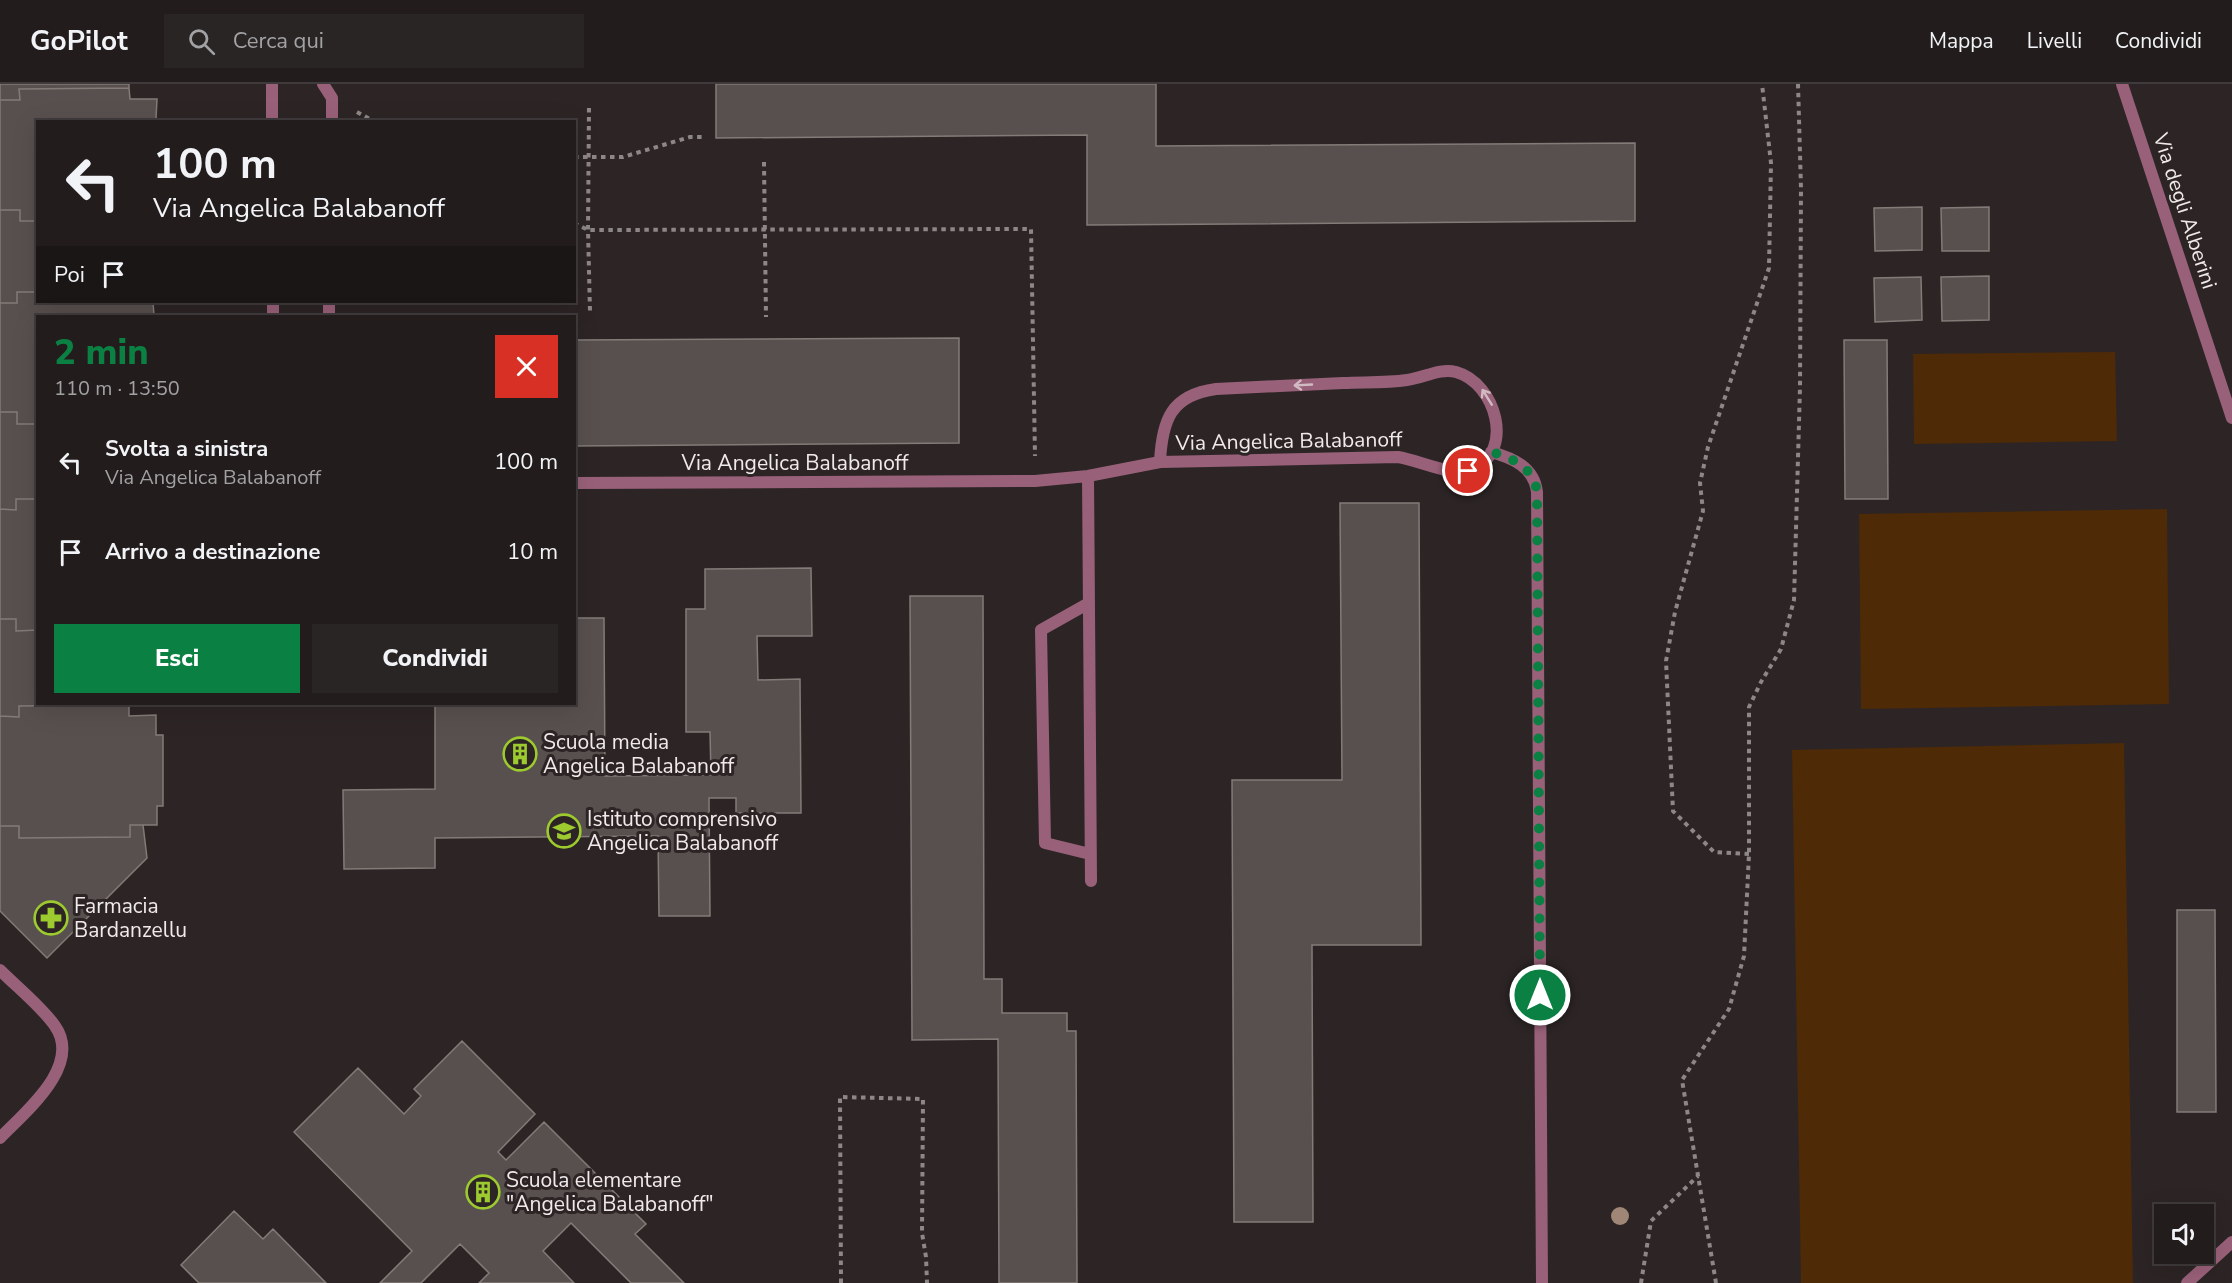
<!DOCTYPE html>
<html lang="it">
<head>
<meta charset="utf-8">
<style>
	body { margin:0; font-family:"Nunito Sans",sans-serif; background:#2a2525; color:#f1f3f6; height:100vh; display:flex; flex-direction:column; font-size:22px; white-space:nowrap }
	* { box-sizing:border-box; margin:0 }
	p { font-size:20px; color:#a2a1a3 }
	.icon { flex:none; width:33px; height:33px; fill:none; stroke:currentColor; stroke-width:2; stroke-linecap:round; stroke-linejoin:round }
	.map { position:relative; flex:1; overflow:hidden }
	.side { position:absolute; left:36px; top:231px; width:540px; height:390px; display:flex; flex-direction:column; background:#221c1c; border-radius:0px; box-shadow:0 6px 24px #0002,0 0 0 2px #3f3a3b }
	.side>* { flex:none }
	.guide { position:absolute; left:36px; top:36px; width:540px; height:183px; border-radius:0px; box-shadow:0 6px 24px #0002,0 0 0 2px #3f3a3b; background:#221c1c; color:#f1f3f6; overflow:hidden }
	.fabs { position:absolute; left:2154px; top:1120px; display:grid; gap:12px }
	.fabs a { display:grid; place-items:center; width:60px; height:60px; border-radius:0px; background:#221c1c; box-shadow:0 6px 24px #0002,0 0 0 2px #3f3a3b; font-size:30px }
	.pin { position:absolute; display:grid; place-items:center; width:51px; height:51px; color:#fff; margin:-26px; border:3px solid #fff; border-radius:50%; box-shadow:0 2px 6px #0007 }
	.me { position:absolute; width:66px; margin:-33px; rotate:0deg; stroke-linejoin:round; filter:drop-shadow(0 0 4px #0008) }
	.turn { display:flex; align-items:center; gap:21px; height:126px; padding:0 18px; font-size:27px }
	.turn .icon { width:78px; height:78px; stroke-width:2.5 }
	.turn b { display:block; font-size:42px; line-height:51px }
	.then { display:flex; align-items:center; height:57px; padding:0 18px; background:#0003; gap:12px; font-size:22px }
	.round { display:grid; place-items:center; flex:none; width:63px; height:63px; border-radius:0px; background:#2a2525 }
	.head { display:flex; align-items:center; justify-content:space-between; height:102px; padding:0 18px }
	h1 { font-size:36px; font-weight:800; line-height:45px; color:#0b8043 }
	.action { display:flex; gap:12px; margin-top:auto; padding:12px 18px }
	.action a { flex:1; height:69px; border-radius:0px; background:#0b8043; color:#fff; font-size:24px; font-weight:800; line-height:69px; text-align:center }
	.action a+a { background:#2a2525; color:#f1f3f6 }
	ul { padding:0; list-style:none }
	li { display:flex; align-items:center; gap:18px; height:90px; padding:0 18px }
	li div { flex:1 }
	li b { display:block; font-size:22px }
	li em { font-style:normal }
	header { display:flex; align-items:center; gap:36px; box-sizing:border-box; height:84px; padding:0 30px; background:#221c1c; border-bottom:2px solid #3f3a3b }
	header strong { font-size:28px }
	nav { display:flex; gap:33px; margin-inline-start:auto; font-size:21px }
	.search { width:420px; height:54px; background:#2a2525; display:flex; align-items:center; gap:15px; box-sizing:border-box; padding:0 21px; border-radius:0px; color:#a2a1a3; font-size:22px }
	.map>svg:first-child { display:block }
	.green { fill:#4e2a06 }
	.building { fill:#58504e; stroke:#837b78; stroke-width:1.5 }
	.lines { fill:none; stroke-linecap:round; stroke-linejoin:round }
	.path { stroke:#8e8787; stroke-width:4; stroke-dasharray:4.5 4.5; stroke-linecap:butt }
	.lane { stroke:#996179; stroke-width:12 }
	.street { stroke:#996179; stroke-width:12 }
	.tree { fill:#9f8676 }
	.oneway { stroke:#d2bac3 }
	.route { stroke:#0b8043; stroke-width:10; stroke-dasharray:0 18 }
	.labels { text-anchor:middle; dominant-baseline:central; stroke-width:6; stroke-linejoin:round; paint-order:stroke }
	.street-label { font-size:21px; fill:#f0eaeb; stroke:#2d2525 }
	.poi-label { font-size:21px; fill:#f0eaeb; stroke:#2d2525; text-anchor:start }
</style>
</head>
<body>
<header>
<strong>GoPilot</strong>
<div class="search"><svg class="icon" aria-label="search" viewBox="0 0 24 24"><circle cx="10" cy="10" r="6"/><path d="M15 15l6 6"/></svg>Cerca qui</div>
<nav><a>Mappa</a><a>Livelli</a><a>Condividi</a></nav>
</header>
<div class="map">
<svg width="2232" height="1199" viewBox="0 0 2232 1199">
	<rect width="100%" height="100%" fill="#2d2525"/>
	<path class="green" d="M2115,268L2117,357L1914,360L1913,270Z
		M2167,425L2169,620L1861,625L1859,430Z
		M2124,659L2133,1199H1801L1792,666Z"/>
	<path class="building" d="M0,0H129V4L19,5L20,16H0Z
		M716,0H1156V62L1635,59V137L1087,141V51L716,54Z
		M129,4L130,15H157L156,35H163V38H38V137H20V126H0V16H20L19,5Z
		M1922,123V166L1875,167L1874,124Z
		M1989,123V167H1942L1941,124Z
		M0,126H20V137H38V208H17V219H0Z
		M1989,192V236L1942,237L1941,193Z
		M1921,193L1922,236L1875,238L1874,194Z
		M17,208H38V218H153L154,232H38V340H17V328H0V219H17Z
		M959,254V359L574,362V256Z
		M1844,256H1887L1888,415H1845Z
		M0,328H17V340H38V415H16V426L0,425Z
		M16,415H38V546L16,547V535H0V425L16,426Z
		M1340,419H1419L1421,861H1312L1313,1138H1234L1232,696H1342Z
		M811,484L812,552H757L758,596L800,595L801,729H736V714H709L710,832H659L658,752L435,754V784L344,785L343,706L435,705V620H574V534H604L605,692L711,691L710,648H686V525H705V485Z
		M910,512H983L984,895H1002V929H1067V947H1076L1077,1199H999L998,955L912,956Z
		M0,535H16V547L38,546V620H129V621L19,622V633L0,632Z
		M129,621V632L156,631V651H163V722H157V741H130V753L19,754V742H0V632L19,633V622Z
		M130,741H143L147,774L47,874L0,827V742H19V754L130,753Z
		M2177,826H2215L2216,1028H2177Z
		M462,957L535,1030L498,1068L506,1076L544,1038L646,1140L635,1150L684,1199H631L571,1139L543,1167L574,1199H479L489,1189L460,1160L421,1199H380L412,1167L294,1048L358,984L404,1030L421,1012L414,1005Z
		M234,1127L263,1155L273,1145L326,1199H199L181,1181Z"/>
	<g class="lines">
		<path class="path" d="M589,24L588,146L590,228
			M357,28L375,38
			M574,73H623L690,53H704
			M764,78L766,233
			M574,139L588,146L1031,145L1035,372
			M1749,770L1714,768L1673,727L1666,577L1675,528L1703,427L1700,399L1708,363L1769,184L1771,79L1762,0
			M841,1199L840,1013L923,1015L922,1149L926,1173L927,1199
			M1641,1199L1651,1137L1698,1092
			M1716,1199L1682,996L1729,925L1744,872L1749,770V623L1761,598L1781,565L1794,516L1800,303L1801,105L1798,0"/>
		<path class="lane" d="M323,0L332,14V38
			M329,218V232
			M2187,1199L2232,1158"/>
		<path class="street" d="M272,0V38
			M2122,0L2232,334
			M273,218V232
			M1491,368C1513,374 1534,383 1537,408L1542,1199
			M1088,392L1091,797
			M574,399L1035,397L1088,392L1160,378L1398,373C1419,376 1453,394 1473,385C1515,367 1496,299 1456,288C1439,284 1424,294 1407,296C1386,299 1365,298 1343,299C1301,301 1258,303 1216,305C1171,311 1162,336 1160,378
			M1089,519L1041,546L1045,759L1090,770
			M0,886C17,903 43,924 55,942C83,982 24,1029 0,1054"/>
	</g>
	<circle class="tree" cx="1620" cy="1132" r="9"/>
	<defs><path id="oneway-shaft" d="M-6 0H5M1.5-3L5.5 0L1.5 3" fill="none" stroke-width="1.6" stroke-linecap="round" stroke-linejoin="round" transform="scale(1.5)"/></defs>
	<g class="oneway">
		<use href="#oneway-shaft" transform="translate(1303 301) rotate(177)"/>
		<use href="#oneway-shaft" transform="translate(1487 313) rotate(-122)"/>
	</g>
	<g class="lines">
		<path class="route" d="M1468,387L1474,385L1491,368C1513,374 1534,384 1537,408L1540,911"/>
	</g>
	<defs>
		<g id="building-ring" transform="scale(1.725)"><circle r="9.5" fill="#2d2525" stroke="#9dca2f" stroke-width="1.5"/><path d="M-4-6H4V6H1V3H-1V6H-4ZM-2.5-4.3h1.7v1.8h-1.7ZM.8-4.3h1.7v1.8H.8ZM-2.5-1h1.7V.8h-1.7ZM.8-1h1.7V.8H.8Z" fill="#9dca2f"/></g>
		<g id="school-ring" transform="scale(1.725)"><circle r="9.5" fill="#2d2525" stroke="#9dca2f" stroke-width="1.5"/><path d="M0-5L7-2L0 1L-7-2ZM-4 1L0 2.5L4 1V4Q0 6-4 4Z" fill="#9dca2f"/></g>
		<g id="pharmacy-ring" transform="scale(1.725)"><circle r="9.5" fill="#2d2525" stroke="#9dca2f" stroke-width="1.5"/><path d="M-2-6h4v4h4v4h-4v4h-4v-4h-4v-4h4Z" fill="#9dca2f"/></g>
	</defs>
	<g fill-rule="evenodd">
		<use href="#building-ring" x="520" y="670"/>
		<use href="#school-ring" x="564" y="747"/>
		<use href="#pharmacy-ring" x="51" y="834"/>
		<use href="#building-ring" x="483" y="1108"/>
	</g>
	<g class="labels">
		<g class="street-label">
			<text transform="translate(2185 127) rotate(72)">Via degli Alberini</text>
			<text transform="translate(1289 357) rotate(-1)">Via Angelica Balabanoff</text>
			<text x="795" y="379">Via Angelica Balabanoff</text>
		</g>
		<g class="poi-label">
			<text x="543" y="658">Scuola media<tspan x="543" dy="24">Angelica Balabanoff</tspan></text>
			<text x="587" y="735">Istituto comprensivo<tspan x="587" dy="24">Angelica Balabanoff</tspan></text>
			<text x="74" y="822">Farmacia<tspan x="74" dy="24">Bardanzellu</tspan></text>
			<text x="506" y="1096">Scuola elementare<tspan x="506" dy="24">"Angelica Balabanoff"</tspan></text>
		</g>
	</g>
</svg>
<div class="fabs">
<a><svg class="icon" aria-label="sound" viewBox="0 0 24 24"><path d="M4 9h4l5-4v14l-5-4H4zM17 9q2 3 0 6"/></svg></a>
</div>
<div class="pin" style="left:1468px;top:387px;background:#d93025"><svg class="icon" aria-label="arrive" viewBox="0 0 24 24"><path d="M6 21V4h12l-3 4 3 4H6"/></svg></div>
<svg class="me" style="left:1540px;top:911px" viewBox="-20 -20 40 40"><circle r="17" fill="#0b8043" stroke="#fff" stroke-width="3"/><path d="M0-11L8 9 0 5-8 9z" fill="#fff"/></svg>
<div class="guide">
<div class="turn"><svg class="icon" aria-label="left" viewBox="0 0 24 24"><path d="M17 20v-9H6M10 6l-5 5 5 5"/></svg><div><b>100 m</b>Via Angelica Balabanoff</div></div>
<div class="then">Poi<svg class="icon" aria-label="arrive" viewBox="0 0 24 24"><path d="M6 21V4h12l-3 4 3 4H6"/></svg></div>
</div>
<section class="side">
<div class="head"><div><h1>2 min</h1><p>110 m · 13:50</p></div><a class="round" style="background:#d93025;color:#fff"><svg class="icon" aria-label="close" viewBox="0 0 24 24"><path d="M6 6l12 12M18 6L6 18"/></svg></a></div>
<ul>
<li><svg class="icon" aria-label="left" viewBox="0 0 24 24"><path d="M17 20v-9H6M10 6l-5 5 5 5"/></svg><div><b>Svolta a sinistra</b><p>Via Angelica Balabanoff</p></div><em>100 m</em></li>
<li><svg class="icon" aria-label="arrive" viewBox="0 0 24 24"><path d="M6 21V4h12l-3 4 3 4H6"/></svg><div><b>Arrivo a destinazione</b></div><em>10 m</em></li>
</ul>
<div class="action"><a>Esci</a><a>Condividi</a></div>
</section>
</div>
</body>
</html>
